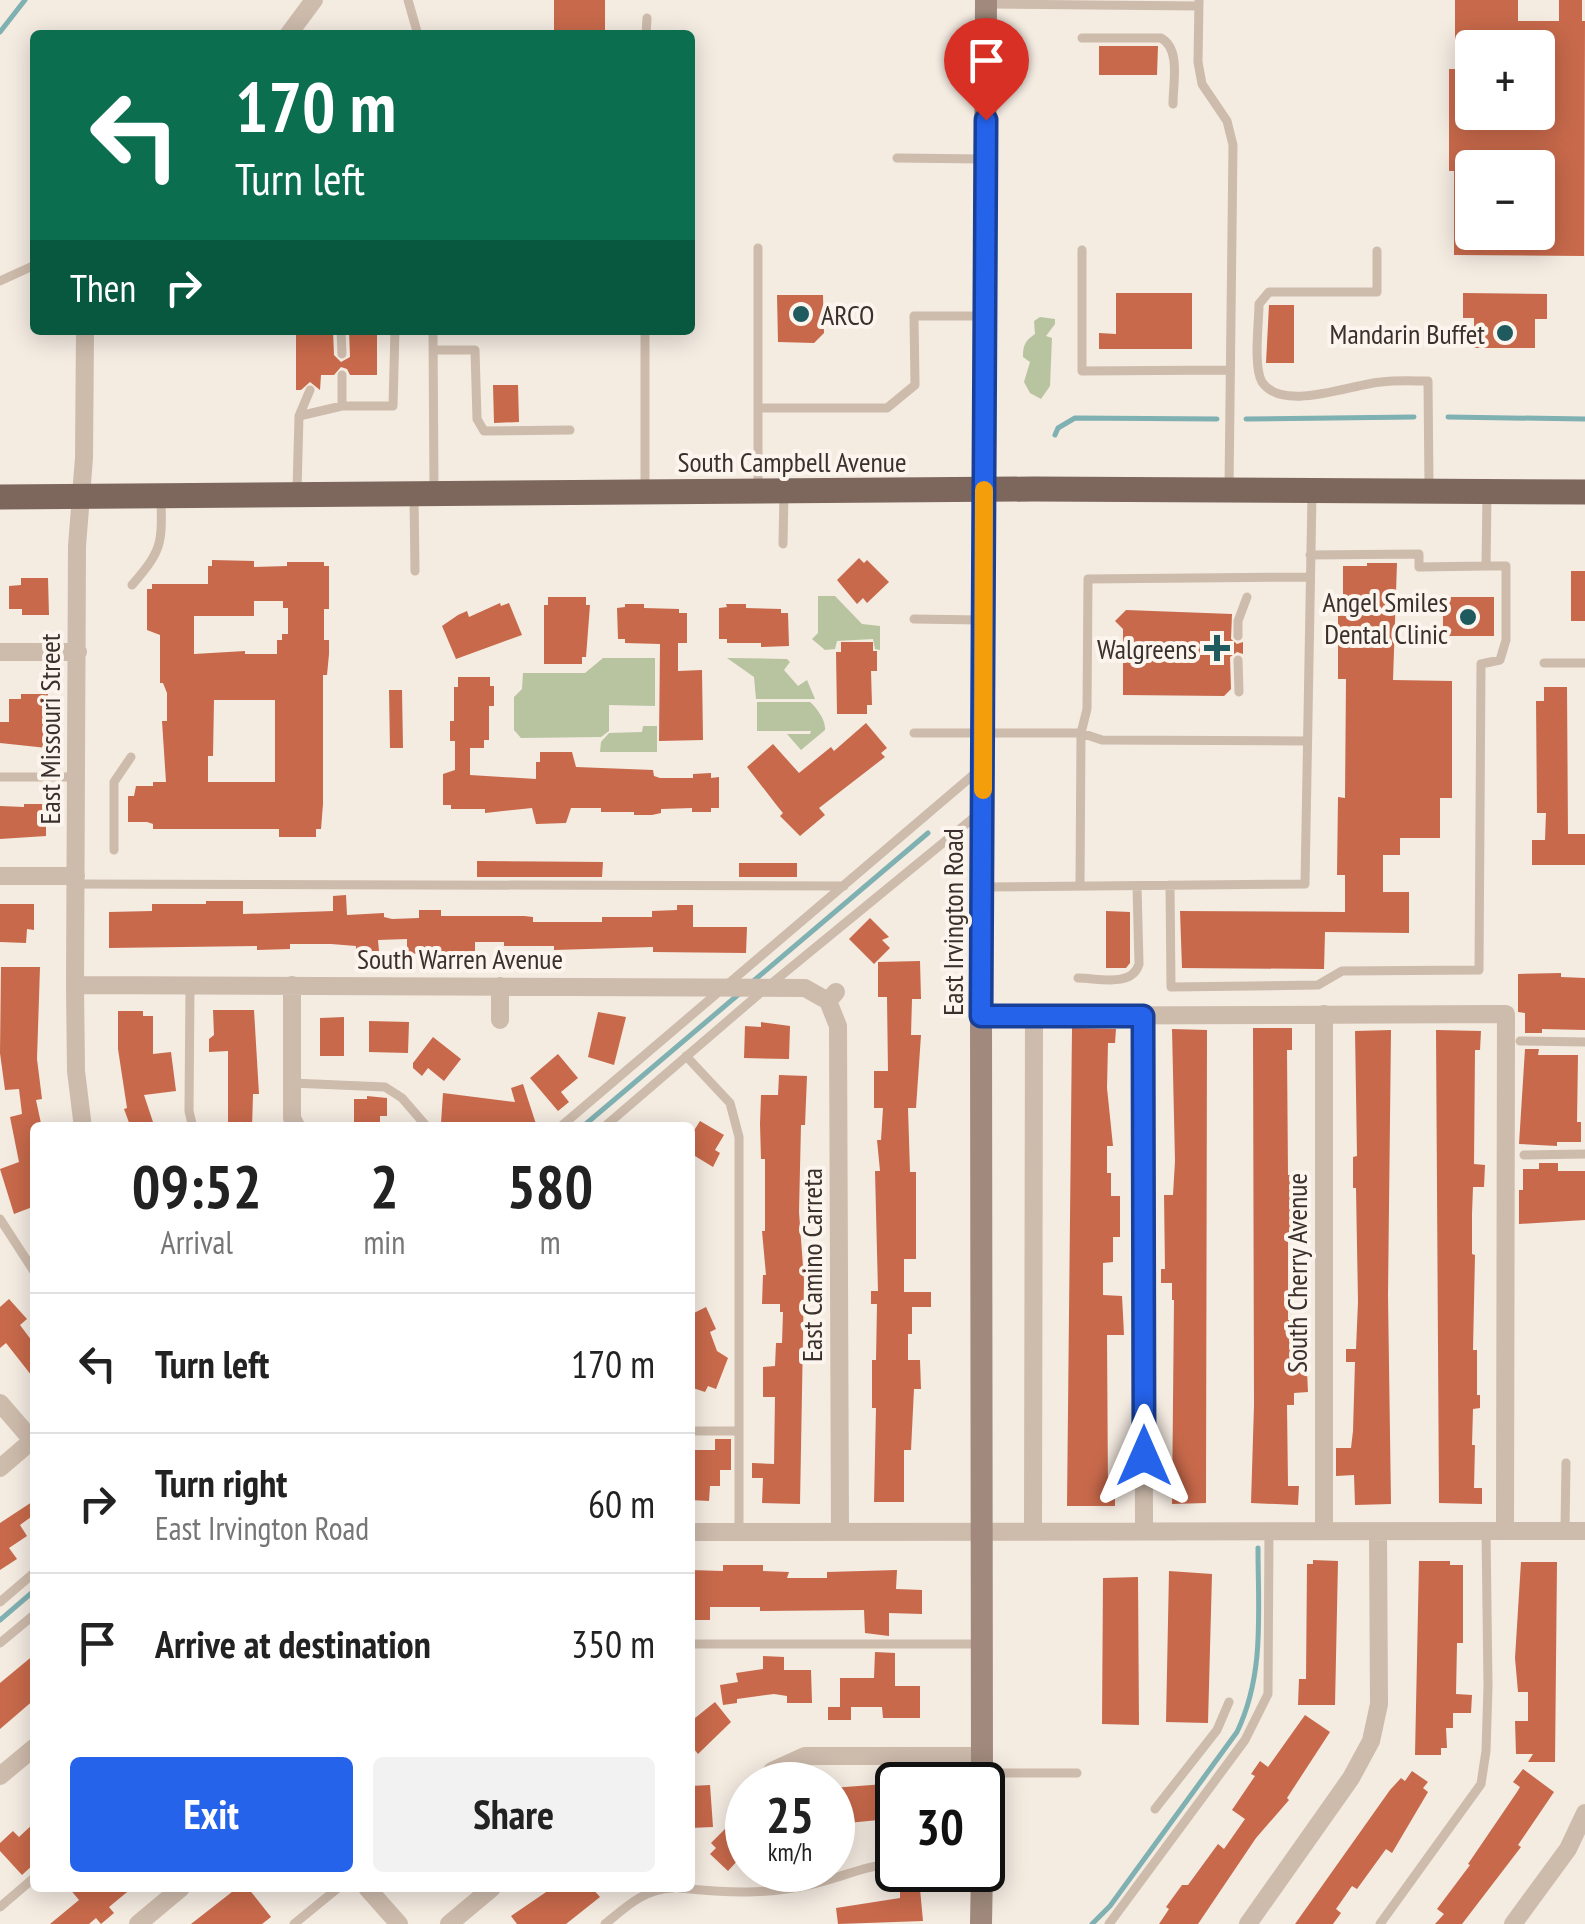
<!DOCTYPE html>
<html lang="en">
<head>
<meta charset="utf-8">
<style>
	body { margin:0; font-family:"PT Sans Narrow",sans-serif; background:#f2f2f2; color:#222; height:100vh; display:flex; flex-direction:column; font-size:38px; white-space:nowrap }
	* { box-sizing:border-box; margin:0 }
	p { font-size:32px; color:#767676 }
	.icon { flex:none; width:55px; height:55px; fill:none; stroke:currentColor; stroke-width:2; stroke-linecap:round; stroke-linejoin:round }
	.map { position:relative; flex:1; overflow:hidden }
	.panel { position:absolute; left:30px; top:1122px; width:665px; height:770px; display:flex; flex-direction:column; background:#fff; border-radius:10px; box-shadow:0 5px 25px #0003 }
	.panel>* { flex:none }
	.banner { position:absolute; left:30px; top:30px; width:665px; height:305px; border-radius:10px; box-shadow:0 5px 25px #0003; background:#0b6e4f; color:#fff; overflow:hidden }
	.fabs { position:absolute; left:1455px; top:30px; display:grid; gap:20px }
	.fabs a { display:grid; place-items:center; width:100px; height:100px; border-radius:10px; background:#fff; box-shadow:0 5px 25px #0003; font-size:50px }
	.speed { position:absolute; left:725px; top:1762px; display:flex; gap:20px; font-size:50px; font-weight:700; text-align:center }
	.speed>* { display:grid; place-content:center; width:130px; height:130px; border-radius:50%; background:#fff; box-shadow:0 5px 25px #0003; line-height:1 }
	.speed small { font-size:25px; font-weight:400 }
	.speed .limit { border:5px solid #111; border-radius:15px; background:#fff; color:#111 }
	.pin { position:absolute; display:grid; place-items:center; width:85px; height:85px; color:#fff; margin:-102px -42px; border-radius:50% 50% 50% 0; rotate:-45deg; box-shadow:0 0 10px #0007 }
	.pin .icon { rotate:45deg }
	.me { position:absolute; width:110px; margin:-55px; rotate:0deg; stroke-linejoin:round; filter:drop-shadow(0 0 8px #0008) }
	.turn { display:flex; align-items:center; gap:35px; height:210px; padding:0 40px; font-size:45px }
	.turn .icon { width:130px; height:130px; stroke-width:2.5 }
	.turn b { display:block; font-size:70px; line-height:85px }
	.then { display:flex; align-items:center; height:95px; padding:0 40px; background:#0003; gap:20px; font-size:38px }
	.eta { display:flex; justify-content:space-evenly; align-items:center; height:170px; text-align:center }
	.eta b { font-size:60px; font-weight:800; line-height:70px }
	.primary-button { display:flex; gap:20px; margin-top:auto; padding:20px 40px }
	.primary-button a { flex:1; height:115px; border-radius:10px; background:#2563eb; color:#fff; font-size:40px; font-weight:800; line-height:115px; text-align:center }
	.primary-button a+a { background:#f2f2f2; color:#222 }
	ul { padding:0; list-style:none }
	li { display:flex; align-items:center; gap:30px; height:140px; padding:0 40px; border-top:2px solid #e0e0e0 }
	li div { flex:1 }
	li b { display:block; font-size:38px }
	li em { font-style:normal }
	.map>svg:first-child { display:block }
	.green { fill:#b8c4a0 }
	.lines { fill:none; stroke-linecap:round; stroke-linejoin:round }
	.stream { stroke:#7fb0b2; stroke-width:5 }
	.building { fill:#c8694b; fill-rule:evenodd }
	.lane { stroke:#cdbbac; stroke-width:9 }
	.street { stroke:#cdbbac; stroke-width:18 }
	.secondary { stroke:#a18a7d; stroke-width:22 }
	.primary { stroke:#7d675c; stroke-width:25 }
	.route-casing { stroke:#184099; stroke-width:25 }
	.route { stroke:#2563eb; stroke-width:18 }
	.slow { stroke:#f59e0b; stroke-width:18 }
	.poi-dot { fill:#1f5a5e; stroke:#fbf5ee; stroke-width:4 }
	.labels { text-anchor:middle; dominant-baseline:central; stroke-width:8; stroke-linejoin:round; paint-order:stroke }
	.poi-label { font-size:28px; fill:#3b302b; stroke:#fbf5ee; text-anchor:end }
	.street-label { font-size:28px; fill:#3b302b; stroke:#fbf5ee }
</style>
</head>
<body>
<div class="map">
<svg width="1585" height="1924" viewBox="0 0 1585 1924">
	<rect width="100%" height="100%" fill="#f4ebe1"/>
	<path class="green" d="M1040,317L1055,319V324L1046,336L1052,338L1050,386L1041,399L1030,393L1024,382L1030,362L1023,357C1023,345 1025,341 1035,334L1034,321Z
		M818,596H835L862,624L880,626V650L875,649L873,639L837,641L835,649L825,650L812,639L818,633Z
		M603,658H655V706L609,705V731L601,737L521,738L514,730V697L522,689L523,673H585Z
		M727,658L787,659L790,662L784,670L798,686L807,680L815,699H756L754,677Z
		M757,702H810C816,707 826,720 825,730L801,750L787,734H810L811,731H757Z
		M643,726H657V752H600L601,742L609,733L642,732Z"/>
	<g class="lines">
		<path class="stream" d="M0,32L25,0
			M1448,417L1585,419
			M1246,419L1414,417
			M1055,435L1058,428L1075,418L1217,419
			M751,983L928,833
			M581,1128L739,994
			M0,1620L35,1590
			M1092,1924L1110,1906L1237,1732C1265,1674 1258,1611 1258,1548"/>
	</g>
	<path class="building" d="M554,0H605V35H554Z
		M1455,0H1518V21H1559V0H1582V21H1585L1584,256L1454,255V171H1449V69H1455ZM1472,48H1538V112H1472ZM1472,168H1538V232H1472Z
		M1099,46H1158L1157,75H1099Z
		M1116,293H1192V349H1099V333L1116,334Z
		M1463,293L1547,294V319H1535V348H1474V318H1463Z
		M777,295H823L824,333L814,343L778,342Z
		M1269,305H1294V363H1266Z
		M296,330H333L334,355L341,362L350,357L349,330H377V375H350L347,369L341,367L334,375H321L320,390L310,382L301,390H296Z
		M493,385H518L519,422L494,423Z
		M859,558L864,563L867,560L889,582L867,603L863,598L857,604L837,580Z
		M212,560L254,561V567L287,566V562H324V566H329V609H324V640H329V654L327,675H323V804L321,829H316V837H279V829H153V824L147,822H128V796H134L136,786H153V782H166L162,721H167V693L163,683H160V635L147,630V589H152V584H208V566H212ZM254,601H283V608H288V634H282V640H277V654H245V651L194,654V616H254ZM214,700H275V782H208V756H213Z
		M1367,563H1397L1393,680L1452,681V798H1440V838H1400V855H1383V892H1409V933L1325,932L1324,969L1182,968L1180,911L1345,912V875H1337L1338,797L1345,798L1346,679H1338V601H1343V566H1367Z
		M1571,571H1585V621H1571Z
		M21,578H48L49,615H22V609H9V586L21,585Z
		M548,597H586V605H590L586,657H582V664H544V605H548Z
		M1443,597H1494V636H1443Z
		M500,603L501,606L509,603L522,635L456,659L442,626L458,615L467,611L469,617Z
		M625,604H644V608L679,609V613H687V643H678V671L702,670L703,740L659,741L660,644L625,643V639H618L617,608L625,607Z
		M726,604H746V608L781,609V613H788L789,646L761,647V643H727V639H719V608L727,607Z
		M1126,610L1232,614L1231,639L1237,644L1243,642V654L1237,652L1230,657L1231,689L1224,696L1123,695V629L1115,621Z
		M841,642H873V651H877V671H871L872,705H867V714H837L836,652H841Z
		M458,677H490V686H494V706H489V740H484V748H470V775L536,779V762H540V752H572L576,767L653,770L654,776L660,778H693V774L711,773V778L719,777V808H711V812H692V808L661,809V813L652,815H634V812H601V808H571L566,823L536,824L532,808L485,813V809H451V805H443V774L455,770V741H450V721H454V687H458Z
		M1544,687H1567L1568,834H1585V865H1532V840H1545L1546,813H1537L1536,701H1544Z
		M389,690H402L403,748H390Z
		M21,694H48L47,748L0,743V722H9V699H21Z
		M866,723L887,748L881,753L885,757L819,808L825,815L800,836L780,816L783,813L778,807L747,767L773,744L799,773L831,747L834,751Z
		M24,804H46V836L0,839V806L24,807Z
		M477,861L603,862L602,877H477Z
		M739,863H797V877H739Z
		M346,895L347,915L384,913V917L392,919L419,918V910H441V916H524L533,917V922H602V917H652V911L677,910V905H693V927H747L746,953L653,952V947L554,950V946H504V942H475V951L407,954V939L378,940L379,951L356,952V946L331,944H290V949L257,950V946L109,948V912L152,911V904H206V901H243V914L333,911V896Z
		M0,904H34V930L27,929L26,943L0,942Z
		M1106,911L1130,912V963L1126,968H1106Z
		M870,918L889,937L882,940L890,948L874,964L849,939Z
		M920,961L921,999H912L911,1035H921L916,1108H908L910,1172H916V1259H904V1292H931V1307H912V1334H908V1360H920L921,1389H914L911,1450H904V1502H874L876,1408H872V1360H876L877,1304H871V1291H878L875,1171H880L877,1140H881L883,1108H874V1071H888L887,997H878V962Z
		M1,967H40L37,1059L42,1099L36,1100L42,1128H35V1206L14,1214L0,1169L19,1162L10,1117L22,1114L19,1089L5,1090L0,1053Z
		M1561,973V977L1585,978V1030L1542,1029V1033H1525V1013L1518,1012V974Z
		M213,1010H254L259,1094H253L252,1128H228V1051L209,1052V1039L214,1035Z
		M118,1011H143V1016H153V1054L171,1052L176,1091L144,1095L155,1128H131L124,1109L127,1108L118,1049Z
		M598,1012L626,1017L614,1065L588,1057Z
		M344,1017V1056H320V1018Z
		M369,1021L409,1022L408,1053L369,1052Z
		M761,1022L790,1026L789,1059L744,1058L745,1026L761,1027Z
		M1072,1028L1116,1029L1115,1043H1108L1107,1088L1113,1146H1107V1173H1111V1196H1120V1237H1113V1262L1103,1263V1295L1122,1296L1123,1315L1124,1335H1107L1108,1493H1115V1506H1067Z
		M1253,1028H1292V1050H1287L1288,1175H1292L1291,1218H1305V1233H1290L1288,1238V1320H1307V1338H1301L1300,1371H1307L1308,1392L1294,1393V1405H1287L1288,1486H1299L1298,1505L1251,1503L1254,1405Z
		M1172,1029L1207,1030L1206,1503L1172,1504L1174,1300H1172V1283H1161V1269H1165L1164,1195H1173L1175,1161Z
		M1391,1030L1388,1295L1391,1504L1355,1505L1354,1475L1336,1476V1448H1351L1353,1431L1355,1362H1346V1349H1356L1358,1302L1356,1188H1353V1157L1357,1156L1355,1031Z
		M1436,1030L1481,1031L1480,1050H1475L1474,1164L1485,1165L1484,1187H1473L1472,1214V1254L1475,1255L1473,1350H1477V1395H1480V1408L1473,1409L1472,1445H1475L1474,1488H1482V1504L1439,1503Z
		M433,1037L461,1059L444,1081L428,1068L422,1076L413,1068V1063Z
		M1525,1049H1539L1538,1055H1578L1577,1122H1581V1142H1557V1146L1519,1144Z
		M558,1054L578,1078L561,1092L569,1102L558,1111L530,1078Z
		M779,1075L807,1076L805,1125H801L799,1212L804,1280L800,1504L762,1503L763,1478H752V1463L774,1464L775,1397H763V1367L775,1366L776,1343H782L783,1312H780V1304H762L763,1275H766L762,1231H765V1159H761L760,1124L761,1095H778Z
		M523,1084L536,1124L503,1128L441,1123L443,1093L515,1102L511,1088Z
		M367,1096L387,1098V1116H380V1128H354V1099H367Z
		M700,1121L724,1135L715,1150L720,1153L713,1167L690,1153V1137Z
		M1539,1163H1558V1171H1585V1220L1519,1224V1190H1523V1169H1539Z
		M9,1299L27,1319L20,1325L35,1345V1380L6,1343L0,1348V1307Z
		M706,1307L716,1329L710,1332L717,1351L728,1358L716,1389L708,1386L705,1392L690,1387V1351L693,1342L690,1315Z
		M715,1439H731V1470H720V1486H710L709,1501L690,1500V1450H715Z
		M35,1500V1514L20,1525L27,1536L9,1548L17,1559L0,1570V1523Z
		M1313,1560L1338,1561L1335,1705H1298L1299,1679H1306L1307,1564H1313Z
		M1419,1561H1450V1565H1463V1643H1457L1456,1694L1472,1695L1471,1713H1453V1728H1446L1447,1748H1441V1755H1415Z
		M1521,1562H1557L1555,1762H1528L1533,1754H1516L1515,1721H1528V1692H1518L1515,1658Z
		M723,1565H763V1571L789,1572L787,1578H827V1572L897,1570L896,1589L922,1590V1614L889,1613V1636L865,1633L864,1610L760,1611V1607H710V1620H690V1570L723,1571Z
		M1169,1571L1212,1574L1208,1723L1166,1722Z
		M1138,1577L1139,1725L1102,1724L1103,1578Z
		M875,1652L895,1653V1686H920V1718H883L882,1707H851V1720H828V1707H840V1678H874Z
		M35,1654V1699L0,1729V1683Z
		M763,1656L784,1657V1670H811L812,1703H787V1696L774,1694L737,1699V1703L723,1705L720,1685L738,1682L736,1673L763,1669Z
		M715,1702L731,1722L698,1754L690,1744V1722Z
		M1305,1715L1330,1732L1287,1798L1289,1800L1256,1838L1198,1924H1159L1169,1909L1166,1907L1182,1885H1188L1218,1844L1224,1849L1245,1819L1232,1810L1255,1776L1251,1774L1260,1761L1268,1767Z
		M1523,1769L1554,1792L1518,1845L1521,1847L1462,1924H1435L1444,1914L1437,1909L1470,1865L1468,1864L1517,1792L1520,1787L1513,1782Z
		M1412,1771L1428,1782L1423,1788L1428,1792L1392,1853L1386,1849L1357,1889L1352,1886L1336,1909L1341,1913L1333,1924H1295L1390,1790L1401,1778L1405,1781Z
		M898,1783V1825H879V1820L837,1824L836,1815L832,1816V1788Z
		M710,1785L713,1827L690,1828V1786Z
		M35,1822V1863L22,1875L0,1851V1843L13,1831L19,1837Z
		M728,1826L748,1840V1867L739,1859L728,1871L710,1854L716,1848L711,1843Z
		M69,1888H132L109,1907L114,1913L101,1924L96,1918L89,1924H50L79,1900Z
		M237,1888H248L271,1917L262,1924H191Z
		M552,1888H592L600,1897L566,1924H517L511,1916Z
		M920,1889L923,1921L838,1924L836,1908L900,1898V1891Z"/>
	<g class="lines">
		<path class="lane" d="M408,0L418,35
			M1199,0L1198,62L1202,84L1227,121L1233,145L1229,488
			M987,4L1199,6
			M646,35L647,18
			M1082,38H1161C1181,49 1173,83 1173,104
			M897,158L983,159
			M758,248V488
			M1082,250V371L1230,370
			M1377,251V292H1269L1259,304C1259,322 1253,367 1262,382C1283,413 1352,384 1381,382C1397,380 1413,381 1428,381L1429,486
			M0,281L35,265
			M433,330L434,490
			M341,331L342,354
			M433,350H475L477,419L484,431L570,430
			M342,375V406
			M758,408H887L915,385L914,316H982
			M299,416L342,406H393L395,330
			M645,487V330
			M297,490L299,416L310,390
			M414,495L415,571
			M783,544L784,492
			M1310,555L1419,554V567L1486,566
			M132,585C163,549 162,544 161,497
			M914,619L981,620
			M1238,636V621L1247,597
			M1238,660L1239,692
			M1544,663H1585
			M914,733H1081L1102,740L1307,741
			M0,777H76
			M114,850V782L131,757
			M77,884L844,886
			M1170,885L1171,987L1318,985L1342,971L1479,970L1481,664L1500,660L1506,640V566H1486L1487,494
			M1080,886L1081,733L1087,709L1088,579L1310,577
			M983,887L1305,884L1312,494
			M1078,978C1098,978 1132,988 1139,964L1137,886
			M190,986L189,1111L193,1128
			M1520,1041L1585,1042
			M686,1056L730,1103L739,1137V1531
			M292,1083L385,1087L402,1098L428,1128
			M559,1128L979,770
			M603,1128L766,988L977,815
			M1524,1155L1585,1154
			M0,1219L35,1273
			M690,1431H739
			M1565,1530L1566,1463
			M0,1602L35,1572
			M0,1643L35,1614
			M690,1644H980
			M985,1773H1077
			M1155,1809L1217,1730L1229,1702
			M680,1888C727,1893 767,1895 813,1884C842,1877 867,1865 898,1863
			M0,1907L35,1877
			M294,1924L338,1888
			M605,1924C627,1906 644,1889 673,1888
			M1109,1924L1245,1740L1268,1694L1269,1530
			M1380,1924L1481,1784L1486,1751L1488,1686L1486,1531"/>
		<path class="street" d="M288,35L314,0
			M0,652H78
			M0,876H76
			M75,985L805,988L828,1001L836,992
			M292,985V1118L297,1128
			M500,986V1020
			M828,1001L838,1026L840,1531
			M1324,1014V1531
			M981,1016L1506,1014L1505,1531
			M1143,1016L1144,1529
			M83,1128L76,1071L75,985L77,546L84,458L85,330
			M0,1403L32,1440
			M0,1468L35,1438
			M1033,1530L1034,1015
			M690,1532L1585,1531
			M772,1771L805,1756H982
			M0,1776L35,1747
			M367,1888L399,1924
			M138,1924L181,1888
			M449,1924L492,1888
			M1248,1924L1351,1778L1371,1741L1379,1704L1378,1532
			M1513,1924L1568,1849L1585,1813"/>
		<path class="secondary" d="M982,1785L981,1016L986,0
			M981,1924L982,1870"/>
		<path class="primary" d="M0,497L1033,489L1585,492"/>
	</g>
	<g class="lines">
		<g class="route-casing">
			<path id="route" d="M986,120L981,1016H1143L1144,1456"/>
		</g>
		<use href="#route" class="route"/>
		<path class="slow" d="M983,790L984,490"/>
	</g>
	<g class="poi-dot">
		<circle cx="801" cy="314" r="10"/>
		<circle cx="1505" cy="333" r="10"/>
		<circle cx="1468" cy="617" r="10"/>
		<path d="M1212 633h10v10h10v10h-10v10h-10v-10h-10v-10h10z"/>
	</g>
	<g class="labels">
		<g class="poi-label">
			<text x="821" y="314" text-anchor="start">ARCO</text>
			<text x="1485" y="333">Mandarin Buffet</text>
			<text x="1448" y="601">Angel Smiles<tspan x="1448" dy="32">Dental Clinic</tspan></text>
			<text x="1197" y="648">Walgreens</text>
		</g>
		<g class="street-label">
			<text x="792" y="461">South Campbell Avenue</text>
			<text transform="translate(49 729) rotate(-90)">East Missouri Street</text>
			<text transform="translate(952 922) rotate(-90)">East Irvington Road</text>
			<text x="460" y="958">South Warren Avenue</text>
			<text transform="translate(811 1265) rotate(-90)">East Camino Carreta</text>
			<text transform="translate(1296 1273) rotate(-90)">South Cherry Avenue</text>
		</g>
	</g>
</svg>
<div class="fabs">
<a>+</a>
<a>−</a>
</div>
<div class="speed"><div>25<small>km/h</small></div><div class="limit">30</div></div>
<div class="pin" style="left:986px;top:120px;background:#d93025"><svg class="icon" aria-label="arrive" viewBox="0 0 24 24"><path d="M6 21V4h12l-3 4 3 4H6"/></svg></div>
<svg class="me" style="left:1144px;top:1456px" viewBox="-20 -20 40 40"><path d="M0-17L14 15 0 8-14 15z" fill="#2563eb" stroke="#fff" stroke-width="4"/></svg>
<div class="banner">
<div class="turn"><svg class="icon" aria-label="left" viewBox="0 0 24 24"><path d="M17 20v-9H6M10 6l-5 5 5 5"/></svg><div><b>170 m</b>Turn left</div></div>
<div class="then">Then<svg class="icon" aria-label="right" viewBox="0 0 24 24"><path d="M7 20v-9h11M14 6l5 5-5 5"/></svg></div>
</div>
<section class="panel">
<div class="eta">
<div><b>09:52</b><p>Arrival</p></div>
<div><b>2</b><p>min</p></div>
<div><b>580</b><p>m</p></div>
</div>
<ul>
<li><svg class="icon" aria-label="left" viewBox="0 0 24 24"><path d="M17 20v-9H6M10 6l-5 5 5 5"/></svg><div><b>Turn left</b></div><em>170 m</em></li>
<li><svg class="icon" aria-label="right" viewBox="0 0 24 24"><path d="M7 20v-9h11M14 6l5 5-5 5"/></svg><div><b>Turn right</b><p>East Irvington Road</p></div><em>60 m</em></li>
<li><svg class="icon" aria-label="arrive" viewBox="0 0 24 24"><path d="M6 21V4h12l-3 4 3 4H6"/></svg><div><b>Arrive at destination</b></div><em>350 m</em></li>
</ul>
<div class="primary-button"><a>Exit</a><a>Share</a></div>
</section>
</div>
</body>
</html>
